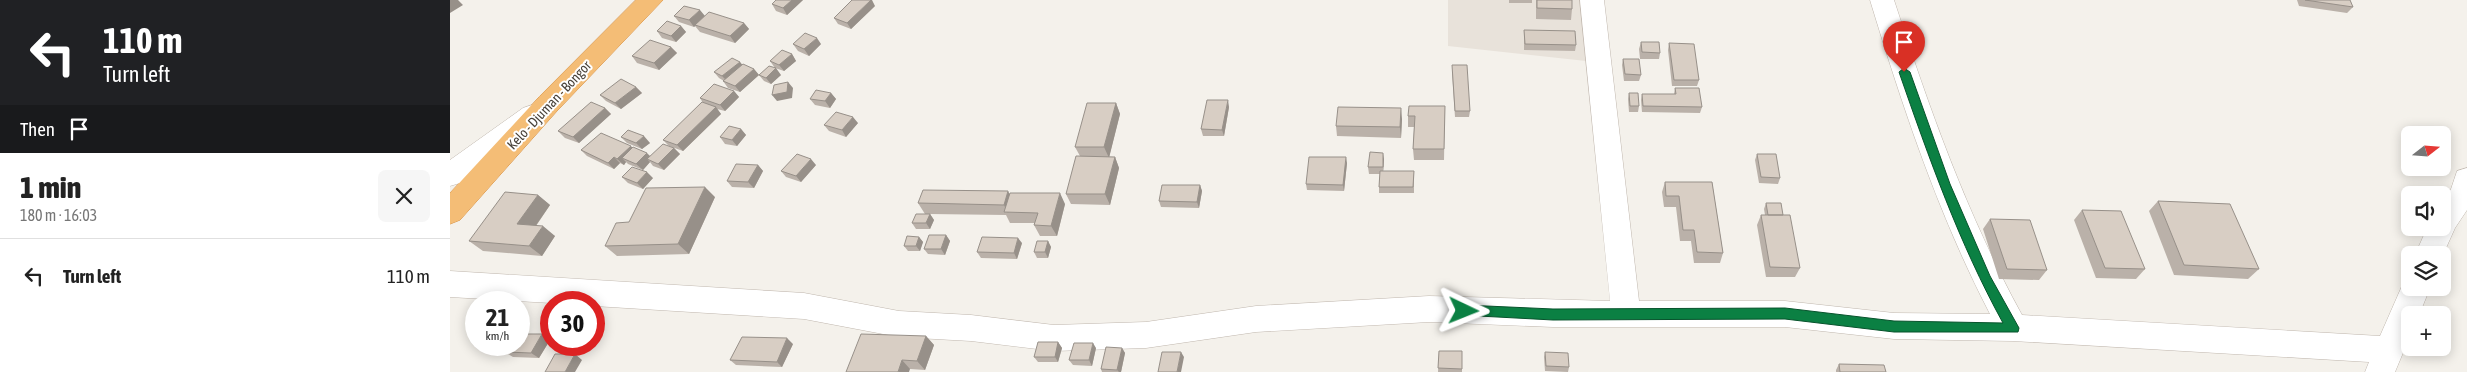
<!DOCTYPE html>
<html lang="en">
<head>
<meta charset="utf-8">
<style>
	body { margin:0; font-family:"Asap Condensed",sans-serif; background:#f6f6f6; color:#222; height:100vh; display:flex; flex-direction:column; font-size:19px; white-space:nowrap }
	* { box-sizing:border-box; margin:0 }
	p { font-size:16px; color:#767676 }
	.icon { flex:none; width:28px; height:28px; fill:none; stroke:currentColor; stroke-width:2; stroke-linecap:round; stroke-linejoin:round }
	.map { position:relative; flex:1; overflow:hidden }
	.details { display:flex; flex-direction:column; background:#fff; width:450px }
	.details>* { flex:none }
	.guide { background:#202124; color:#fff; overflow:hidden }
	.needle { width:32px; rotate:73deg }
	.buttons { position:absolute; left:1951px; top:126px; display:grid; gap:10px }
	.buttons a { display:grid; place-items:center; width:50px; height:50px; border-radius:8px; background:#fff; box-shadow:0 2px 12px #0003; font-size:25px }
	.speed { position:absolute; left:15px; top:291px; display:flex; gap:10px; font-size:25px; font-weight:700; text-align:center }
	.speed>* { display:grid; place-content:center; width:65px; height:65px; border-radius:50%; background:#fff; box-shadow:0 2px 12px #0003; line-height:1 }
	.speed small { font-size:12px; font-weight:400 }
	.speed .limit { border:8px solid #d22; background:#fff; color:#111 }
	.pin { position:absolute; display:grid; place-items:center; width:42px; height:42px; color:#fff; margin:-51px -21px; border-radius:50% 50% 50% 0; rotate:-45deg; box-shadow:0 0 5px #0007 }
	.pin .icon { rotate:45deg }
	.me { position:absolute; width:55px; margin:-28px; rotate:92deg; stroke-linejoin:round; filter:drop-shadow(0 0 4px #0008) }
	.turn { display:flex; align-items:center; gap:18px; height:105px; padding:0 20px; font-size:22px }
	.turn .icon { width:65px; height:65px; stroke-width:2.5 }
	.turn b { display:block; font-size:35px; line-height:42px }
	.then { display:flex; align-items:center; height:48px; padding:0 20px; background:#0003; gap:10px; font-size:19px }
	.round { display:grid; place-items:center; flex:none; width:52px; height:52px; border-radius:8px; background:#f6f6f6 }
	.overview { display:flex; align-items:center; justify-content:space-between; height:85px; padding:0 20px }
	h1 { font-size:30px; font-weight:800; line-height:38px }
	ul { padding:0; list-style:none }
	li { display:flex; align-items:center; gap:15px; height:75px; padding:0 20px; border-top:1px solid #e0e0e0 }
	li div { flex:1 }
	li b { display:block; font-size:19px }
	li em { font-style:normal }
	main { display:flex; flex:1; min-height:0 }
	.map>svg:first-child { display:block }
	.residential { fill:#e8e2da }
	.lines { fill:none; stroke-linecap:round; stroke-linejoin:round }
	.minor-casing { stroke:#c0b7ae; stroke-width:1 }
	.highway-casing { stroke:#d49046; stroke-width:1 }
	.minor { fill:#fff; fill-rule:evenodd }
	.highway { fill:#f4bd76; fill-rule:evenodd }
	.wall { fill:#bab1a9 }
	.shaded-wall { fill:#979089 }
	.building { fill:#d8cec4; stroke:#979089 }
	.route { fill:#0b8043; stroke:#07532c }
	.labels { text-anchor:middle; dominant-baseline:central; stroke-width:4; stroke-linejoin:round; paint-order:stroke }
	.street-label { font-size:14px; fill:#484139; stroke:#fff }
</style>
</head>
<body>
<main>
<section class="details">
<div class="guide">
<div class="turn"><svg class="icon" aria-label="left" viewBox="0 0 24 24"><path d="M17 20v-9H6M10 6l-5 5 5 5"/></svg><div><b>110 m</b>Turn left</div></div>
<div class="then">Then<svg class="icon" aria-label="arrive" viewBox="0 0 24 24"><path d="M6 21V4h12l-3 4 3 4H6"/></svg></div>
</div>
<div class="overview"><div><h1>1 min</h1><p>180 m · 16:03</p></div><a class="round"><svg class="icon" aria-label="close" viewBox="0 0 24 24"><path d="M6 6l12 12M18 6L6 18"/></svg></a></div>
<ul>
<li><svg class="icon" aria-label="left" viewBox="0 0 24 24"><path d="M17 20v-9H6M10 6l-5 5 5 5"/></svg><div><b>Turn left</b></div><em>110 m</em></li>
</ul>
</section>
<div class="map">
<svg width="2017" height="372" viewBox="0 0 2017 372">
	<rect width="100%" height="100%" fill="#f4f1eb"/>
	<path class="residential" d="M998,0H1149L1136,61L998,46Z"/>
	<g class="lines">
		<g class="minor-casing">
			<path id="minor" d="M1130,0H1154L1189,301H1335L1444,313L1540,314C1488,214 1453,108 1420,0H1444C1479,108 1517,215 1572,315L1930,336L1955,279L1960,277V288H1980L1969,315H1960V336L1945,372H1915L1919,362L1563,341L1444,339L1335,327H1103L979,322L806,332L696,348L604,351L521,341L449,337L354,319L144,306V302L101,303L0,297V271L354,293L449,311L521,315L604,325L696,322L806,306L979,296L1160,301Z
				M82,105L91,108L95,115L91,122L10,183L0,186V160L73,108Z
				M2017,168V210L2005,228L1992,257V255H1965L1977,228H1992V201L2001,189L2007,171Z"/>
		</g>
		<g class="highway-casing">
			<path id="highway" d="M186,0H213L107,111L10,220L0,224V193L89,97Z"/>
		</g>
		<use href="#minor" class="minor"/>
		<use href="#highway" class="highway"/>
	</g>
	<path class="wall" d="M353,0L337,15L326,11L322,4Z
		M1059,0H1082V3H1059Z
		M1086,0H1122V9L1121,20L1086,19Z
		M1847,0H1900L1903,7L1897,13L1849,6Z
		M425,6L401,29L388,24L384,18Z
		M224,16H255L294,23L299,29L285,43L250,32L245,26L244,27L229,22Z
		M231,26L236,32L226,42L212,38L207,31Z
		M1074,30L1126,45L1125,51L1074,50Z
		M1191,42L1210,53L1209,59H1190L1189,49Z
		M1219,43L1249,80L1247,86H1222L1218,50Z
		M343,44H371L359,56L348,51Z
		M221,47L227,53L209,70L187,63L182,56Z
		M342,54L346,61L334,71L325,68L320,61Z
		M1173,59L1191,75L1189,81H1174L1172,65Z
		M290,62L292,65L304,69L309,75L290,92L278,88L273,81H274L269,78L264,72Z
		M1002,72L1020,111L1019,117H1005Z
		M309,75H331L321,84L314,81Z
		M186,87L192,93L171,109L156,101L150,95Z
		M1225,88L1252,107L1250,113L1192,112L1191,100L1192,94H1224Z
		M284,91L289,97L275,111L267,109L271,114L233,151L219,146L213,140L253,103L250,98Z
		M381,93L386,99L380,108L365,105L360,99Z
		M1179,93L1189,106L1188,112H1179L1178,99Z
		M666,103L670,114L659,157H665L669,168L660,205L621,204L616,194L630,156L625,147Z
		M995,106L994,160H964L963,149L964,127H958V116Z
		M779,107L774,136H753L751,129Z
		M155,108L161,114L129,143L115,138L108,131Z
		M952,119L951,138L887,136L886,126Z
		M408,123L396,137L379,131L374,125Z
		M291,129L296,135L287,146L275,144L270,137Z
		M171,137L200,143L192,149L177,143Z
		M183,148L200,156L224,148L230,154L214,170L203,166L200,162L193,170L178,164L176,162L174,165L170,163L164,169L137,156L131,150Z
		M1307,154L1330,178L1328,184L1309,183L1305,160Z
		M934,159L933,171H964V193H929V187L930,174H919L918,167Z
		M897,163L894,191L857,190L856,184Z
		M308,165L313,171L304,188L282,187L277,181Z
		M366,165L351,182L336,177L331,171Z
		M172,177L203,178L193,189L178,183Z
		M1215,182H1262L1273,253L1270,263H1244L1241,241H1230L1226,207H1214L1212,192Z
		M750,185L752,191L749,208L711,207L709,201Z
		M88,195L100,205L86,226L105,236L92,256L33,251L19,241Z
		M560,195L615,204L607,236H590L584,225L585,223H560L556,215L480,214L484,220L480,229H466L462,223L475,214L468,203Z
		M265,197L239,254L167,256L155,246L179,222Z
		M1708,201L1809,269L1798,279L1724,275L1699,211Z
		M1316,203L1333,215L1350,268L1345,277H1316L1307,225L1311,215H1315L1314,209Z
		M1632,210L1695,269L1686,279L1646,278L1624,220Z
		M1540,219L1597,270L1589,280L1549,279L1533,229Z
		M496,235L500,241L495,255L478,254L474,249Z
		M469,237L473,242L470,251H458L454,246Z
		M598,241L601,247L598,258H587L584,252Z
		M572,243L567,259L531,258L527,252Z
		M476,336L484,345L475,370L460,369L396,372Z
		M100,340L89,358L63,357L55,352Z
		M608,342L612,348L608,362H588L584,357Z
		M343,344L332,367L286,365L280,360Z
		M646,348L642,366L623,365L619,360Z
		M672,348L675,353L671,372H652L651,369Z
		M989,351H1012V372H988Z
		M1095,352L1119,367L1118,372L1095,371L1094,357Z
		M1389,364L1436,372H1386V370Z"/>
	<path class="shaded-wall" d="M0,0H8L13,5L0,13Z
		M342,0H353L337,15L333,8Z
		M421,0H422L425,6L401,29L397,23Z
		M250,10L255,16L244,27L239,20Z
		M294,23L299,29L285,43L280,36Z
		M231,26L236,32L226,42L221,36Z
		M367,38L371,44L359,56L354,49Z
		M221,47L227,53L209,70L204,63Z
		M342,54L346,61L334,71L329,65Z
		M290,62L295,68L278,82L272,76Z
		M326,68L331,75L321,84L316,78Z
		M304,69L309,75L290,92L285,86Z
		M338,82L343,88L342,98L327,101L322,95Z
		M186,87L192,93L171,109L165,103Z
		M284,91L289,97L275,111L270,105Z
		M381,93L386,99L380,108L375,101Z
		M778,100L779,107L774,136L772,130Z
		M666,103L670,114L659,158L654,147Z
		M266,107L271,114L233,151L227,145Z
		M155,108L161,114L129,143L123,137Z
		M951,108L952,119L951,138L950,127Z
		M403,117L408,123L396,137L392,130Z
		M291,129L296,135L287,146L282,140Z
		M194,136L200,143L192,149L186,143Z
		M181,146L187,153L172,158L176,162L174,165L167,159Z
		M224,148L230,154L214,170L208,164Z
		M197,153L203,159H197L200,162L193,170L186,164Z
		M933,153L934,159L933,174Z
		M164,157L170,163L164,169L158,163Z
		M665,157L669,168L660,205L655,194Z
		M896,157L897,163L894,191L893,185Z
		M361,159L366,165L351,182L346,176Z
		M308,165L313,171L304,188L298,182Z
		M197,172L203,178L193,189L187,183Z
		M750,185L752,191L749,208L747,202Z
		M255,187L265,197L239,254L228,244Z
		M558,191L564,202L558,213L554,205Z
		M610,193L615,204L607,236L601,226Z
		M88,195L100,205L80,234L67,224Z
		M480,214L484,220L480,229L476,223Z
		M93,226L105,236L92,256L79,246Z
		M496,235L500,241L495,255L491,249Z
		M469,237L473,242L470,251L466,246Z
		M568,238L572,243L567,259L564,253Z
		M598,241L601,247L598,258L595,252Z
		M92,334L100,340L89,358L81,353Z
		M476,336L484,345L475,370L467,361Z
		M337,338L343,344L332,367L327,362Z
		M608,342L612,348L608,362L605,357Z
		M643,343L646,348L642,366L639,360Z
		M672,348L675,353L671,372H669L667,370Z
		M731,352L734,357L731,372H727Z
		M125,354L132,360L125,372H115Z
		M452,360L460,369L459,372H448Z"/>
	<path class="building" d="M326,0H342L333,8L322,4Z
		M402,0H421L397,23L384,18Z
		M1087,0H1122V9L1087,8Z
		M1855,0H1900L1903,7Z
		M234,6L250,10L239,20L224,16Z
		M259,12L294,23L280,36L245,25Z
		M217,21L231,26L221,36L207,31Z
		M1074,30L1125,31L1126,45L1075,44Z
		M355,33L367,38L354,49L343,44Z
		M200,40L221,47L204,63L182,56Z
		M1191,42H1209L1210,53L1192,52Z
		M1219,43L1244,44L1249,80H1224Z
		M332,50L342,54L329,65L320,61Z
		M282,58L290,62L272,76L264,72Z
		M1173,59H1189L1191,75L1175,74Z
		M293,64L304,69L285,86L273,81Z
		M1002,65H1017L1020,111H1005Z
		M319,66L326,68L316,78L309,75Z
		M171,79L186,87L165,103L150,95Z
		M338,82L337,92L322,95L324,85Z
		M264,84L284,91L270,105L250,98Z
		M1225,88H1249L1252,107L1193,106L1192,94H1226Z
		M366,90L381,93L375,101L360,99Z
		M1179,93H1188L1189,106H1180Z
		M757,100H778L772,130L751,129Z
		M141,102L155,108L123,137L108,131Z
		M252,102L266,107L227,145L213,140Z
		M637,103H666L654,147H625Z
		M959,106H995L994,149H963L965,116H958Z
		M888,107L951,108L950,127L886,126Z
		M386,112L403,117L392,130L374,125Z
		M279,126L291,129L282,140L270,137Z
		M178,130L194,136L186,143L171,137Z
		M151,133L181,146L167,159L164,157L158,163L131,150Z
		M213,144L224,148L208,164L197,159Z
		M183,147L197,153L186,164L172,158Z
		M920,152L933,153V167H918Z
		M347,154L361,159L346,176L331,171Z
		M1307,154H1326L1330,178L1311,177Z
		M626,156L665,157L655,194H616Z
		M859,157H896L893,185L856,184Z
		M286,164L308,165L298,182L277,181Z
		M182,167L197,172L187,183L172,177Z
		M930,171H964L963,187H929Z
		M1215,182H1262L1273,253L1247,252L1244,230H1233L1229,196H1216Z
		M712,185H750L747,202L709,201Z
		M255,187L228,244L155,246L166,223L179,222L196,188Z
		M473,190L558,191L554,205L468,203Z
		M55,192L88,195L67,224L93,226L79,246L19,241Z
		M560,193H610L601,226L584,225L588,213L554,212Z
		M1708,201L1780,204L1809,269L1734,265Z
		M1316,203H1331L1333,215H1318Z
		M1632,210L1671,211L1695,269L1655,268Z
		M466,214H480L476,223H462Z
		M1311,215H1340L1350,268L1320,267Z
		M1540,219L1580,220L1597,270L1557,269Z
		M479,235H496L491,249H474Z
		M457,236L469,237L466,246H454Z
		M532,237L568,238L564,253L527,252Z
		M587,241H598L595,252H584Z
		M69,334H92L81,353L55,352L59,345H69Z
		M411,334L476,336L467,361L452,360L448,372H396Z
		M292,337L337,338L327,362L280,360Z
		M588,342H608L605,357H584Z
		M624,343H643L639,360H619Z
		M656,347L672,348L667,370L651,369Z
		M989,351H1012V369L988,368Z
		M712,352H731L727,372H708Z
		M1095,352L1118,353L1119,367L1096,366Z
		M105,354H125L115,372H95Z
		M1389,364L1434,365L1436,372H1390Z"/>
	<path class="route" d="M1454,68L1460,72L1500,184L1540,276L1569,328L1568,332H1444L1335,319L1103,320L1010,315L1008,311L1014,305L1103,309L1335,308L1444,321L1553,323C1509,243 1479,158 1449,72Z"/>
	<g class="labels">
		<g class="street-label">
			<text transform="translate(99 105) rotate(-47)">Kelo - Djuman - Bongor</text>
		</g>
	</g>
</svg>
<div class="buttons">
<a><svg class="needle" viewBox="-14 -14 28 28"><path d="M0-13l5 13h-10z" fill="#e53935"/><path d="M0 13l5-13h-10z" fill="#767676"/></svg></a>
<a><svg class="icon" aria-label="sound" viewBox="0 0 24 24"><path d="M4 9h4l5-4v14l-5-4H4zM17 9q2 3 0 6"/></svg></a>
<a><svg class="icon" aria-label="layers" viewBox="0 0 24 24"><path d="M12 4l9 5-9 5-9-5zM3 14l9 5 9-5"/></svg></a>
<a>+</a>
</div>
<div class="speed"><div>21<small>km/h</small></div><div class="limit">30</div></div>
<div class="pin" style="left:1454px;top:72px;background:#d93025"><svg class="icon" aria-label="arrive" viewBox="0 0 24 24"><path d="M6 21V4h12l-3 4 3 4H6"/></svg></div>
<svg class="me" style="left:1014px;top:311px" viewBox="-20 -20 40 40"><path d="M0-17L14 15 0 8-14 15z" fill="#0b8043" stroke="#fff" stroke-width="4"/></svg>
</div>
</main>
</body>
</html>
